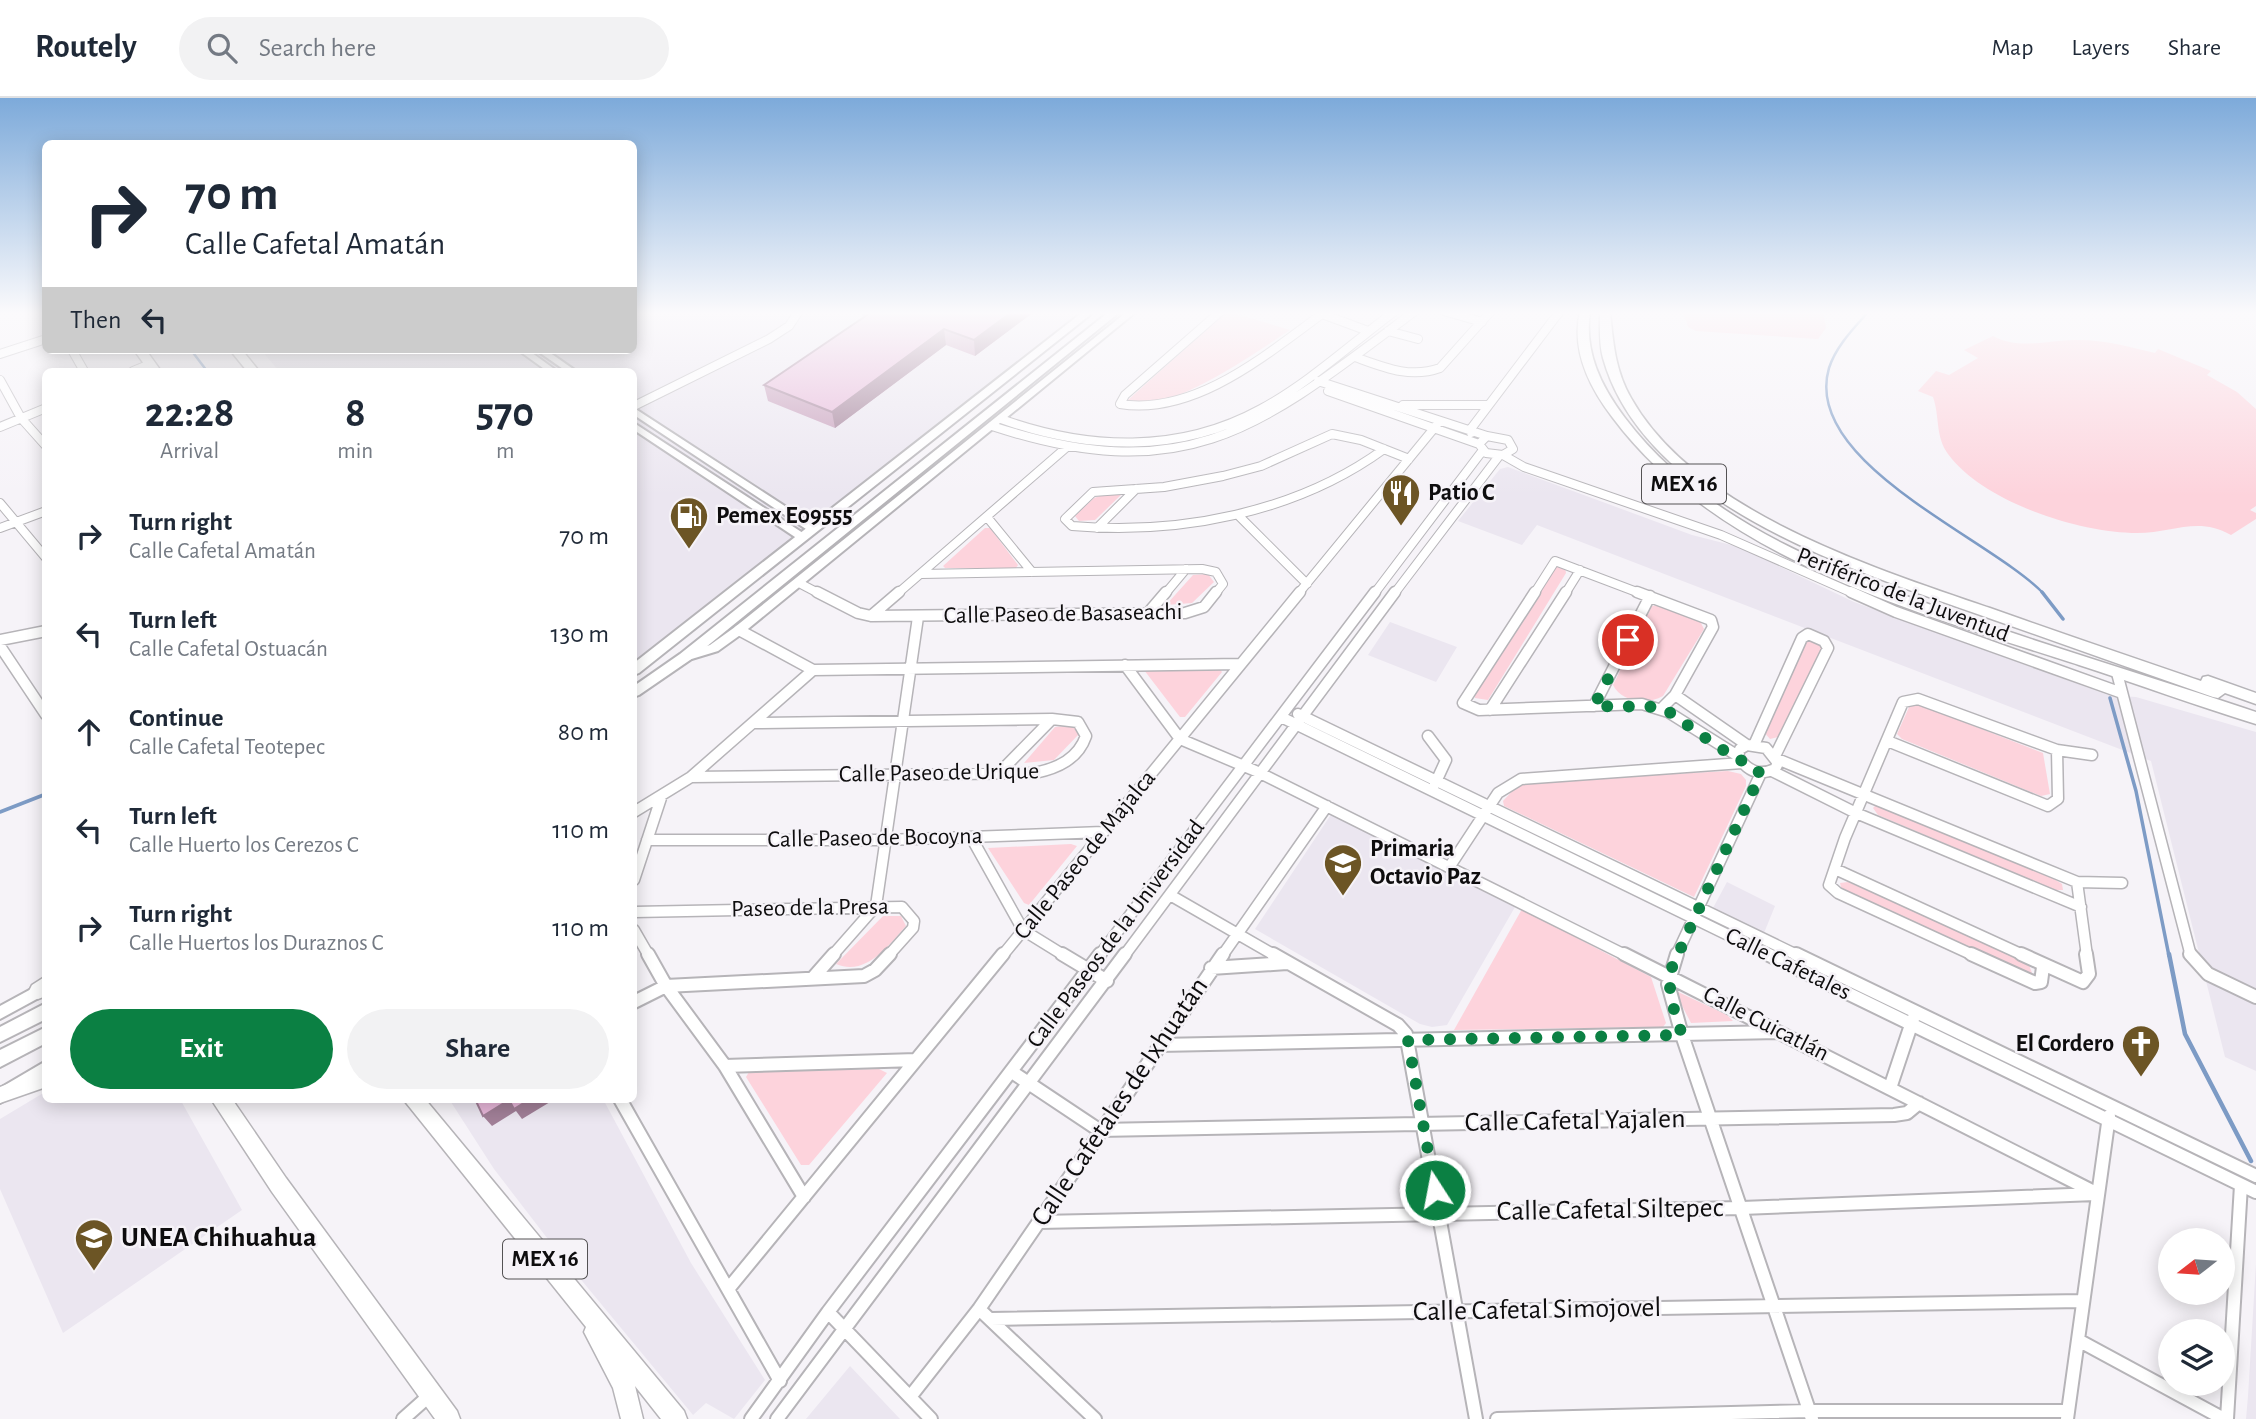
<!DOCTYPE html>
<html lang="en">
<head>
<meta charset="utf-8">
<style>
	body { margin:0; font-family:"Alegreya Sans",sans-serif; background:#f2f2f3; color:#1f2937; height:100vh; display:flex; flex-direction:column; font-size:26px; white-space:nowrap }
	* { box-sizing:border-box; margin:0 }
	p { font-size:23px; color:#747a83 }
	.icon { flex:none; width:38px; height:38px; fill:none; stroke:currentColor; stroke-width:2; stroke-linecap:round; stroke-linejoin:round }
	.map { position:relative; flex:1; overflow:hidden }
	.drawer { position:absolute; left:42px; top:270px; width:595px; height:735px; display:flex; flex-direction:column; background:#fff; border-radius:10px; box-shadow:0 4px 18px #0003 }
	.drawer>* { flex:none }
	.top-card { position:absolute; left:42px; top:42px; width:595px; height:214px; border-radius:10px; box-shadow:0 4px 18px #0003; background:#fff; color:#1f2937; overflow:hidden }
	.needle { width:46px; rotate:253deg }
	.tools { position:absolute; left:2158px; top:1130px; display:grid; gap:14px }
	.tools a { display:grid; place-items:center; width:77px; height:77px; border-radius:50%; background:#fff; box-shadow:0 4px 18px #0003; font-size:35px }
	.pin { position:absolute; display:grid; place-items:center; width:60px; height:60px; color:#fff; margin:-30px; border:4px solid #fff; border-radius:50%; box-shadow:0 2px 7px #0007 }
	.me { position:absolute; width:77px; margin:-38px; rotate:349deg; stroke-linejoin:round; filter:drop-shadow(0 0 5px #0008) }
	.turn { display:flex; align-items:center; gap:24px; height:147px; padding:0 28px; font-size:32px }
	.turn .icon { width:91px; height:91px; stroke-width:2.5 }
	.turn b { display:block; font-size:49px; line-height:60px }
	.then { display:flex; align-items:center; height:66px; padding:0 28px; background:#0003; gap:14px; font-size:26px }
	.eta { display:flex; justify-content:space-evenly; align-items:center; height:119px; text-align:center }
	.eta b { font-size:42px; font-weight:600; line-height:49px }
	.cta { display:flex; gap:14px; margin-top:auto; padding:14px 28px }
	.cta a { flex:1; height:80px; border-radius:42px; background:#0b8043; color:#fff; font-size:28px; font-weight:600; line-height:80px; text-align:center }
	.cta a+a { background:#f2f2f3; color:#1f2937 }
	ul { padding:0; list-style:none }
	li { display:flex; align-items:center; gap:21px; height:98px; padding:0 28px }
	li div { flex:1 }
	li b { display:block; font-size:26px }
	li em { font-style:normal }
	header { display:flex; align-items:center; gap:42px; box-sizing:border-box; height:98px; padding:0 35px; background:#fff; border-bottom:2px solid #e0e1e3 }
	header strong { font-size:33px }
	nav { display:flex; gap:38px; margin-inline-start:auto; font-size:24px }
	.search { width:490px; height:63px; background:#f2f2f3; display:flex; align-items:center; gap:18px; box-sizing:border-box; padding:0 24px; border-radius:38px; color:#747a83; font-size:26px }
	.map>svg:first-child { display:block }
	.built { fill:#ebe6f0 }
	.green { fill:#fdd3dc }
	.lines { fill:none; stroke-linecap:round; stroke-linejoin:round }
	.stream-far2 { stroke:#7d9bc5; stroke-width:2.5 }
	.stream-far1 { stroke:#7d9bc5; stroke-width:3.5 }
	.stream { stroke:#7d9bc5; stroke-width:4.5 }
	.minor-far2-casing { stroke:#b6b4b8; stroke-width:10 }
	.minor-far1-casing { stroke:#b6b4b8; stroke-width:13 }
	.minor-casing { stroke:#b6b4b8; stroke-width:16 }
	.tertiary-casing { stroke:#b6b4b8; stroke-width:4 }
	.secondary-casing { stroke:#b6b4b8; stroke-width:4 }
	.primary-casing { stroke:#b6b4b8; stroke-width:4 }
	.trunk-casing { stroke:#b6b4b8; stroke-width:3 }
	.minor-far2 { stroke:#fff; stroke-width:8 }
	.minor-far1 { stroke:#fff; stroke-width:10 }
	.minor { stroke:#fff; stroke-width:12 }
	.tertiary { fill:#fff; fill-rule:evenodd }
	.secondary { fill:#fff; fill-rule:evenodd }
	.primary { fill:#fff; fill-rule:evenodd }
	.trunk { fill:#fff; fill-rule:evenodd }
	.wall { fill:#c69dba }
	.shaded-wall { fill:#a17f97 }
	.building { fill:#e6b6d8; stroke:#a17f97; stroke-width:2 }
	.route { stroke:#0b8043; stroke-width:12; stroke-dasharray:0 21.6 }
	.labels { text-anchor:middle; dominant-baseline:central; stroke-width:5; stroke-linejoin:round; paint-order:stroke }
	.shield { fill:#f6f3f8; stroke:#545254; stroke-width:2 }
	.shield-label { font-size:23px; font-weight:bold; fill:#0e0d0e }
	.poi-label { font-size:24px; font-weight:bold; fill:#0e0d0e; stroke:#f6f3f8; text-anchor:start }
	.street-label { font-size:24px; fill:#0e0d0e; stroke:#f6f3f8 }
	.near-street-label { font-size:28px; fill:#0e0d0e; stroke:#f6f3f8 }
	.near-poi-label { font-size:28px; font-weight:bold; fill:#0e0d0e; stroke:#f6f3f8; text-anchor:start }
</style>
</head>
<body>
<header>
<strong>Routely</strong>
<div class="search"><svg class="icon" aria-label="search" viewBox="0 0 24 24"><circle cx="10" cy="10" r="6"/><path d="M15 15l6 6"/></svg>Search here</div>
<nav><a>Map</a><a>Layers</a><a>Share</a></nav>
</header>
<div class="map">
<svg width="2256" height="1321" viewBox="0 0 2256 1321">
	<rect width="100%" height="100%" fill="#f6f3f8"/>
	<path class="built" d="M634,213H1087L634,566V273H279L261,252H634Z
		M1508,369L1692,437L1739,449L1854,504L2108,597L2136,599L2256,634V973L2225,959L2151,663L1537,427L1522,447L1458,423L1500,371Z
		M1390,524L1457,549L1436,584L1368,557Z
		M1332,715L1515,809L1447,927L1432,929L1420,926L1255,831Z
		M1727,784L1775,808L1764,835L1713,810Z
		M45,994L46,1001H180L242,1112L63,1235L0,1091V1021Z
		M449,1001H603L691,1165L765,1282L734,1321L706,1305L693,1317L554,1149L494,1071Z
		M2256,1166V1321H2246L2248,1298Z
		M850,1268L900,1321H806Z"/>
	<path class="green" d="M1227,213L1290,232C1259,252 1164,321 1128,302Z
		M1683,213H1823L1826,230L1818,241L1696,233L1688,229Z
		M1993,238C2021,253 2049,241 2079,242C2105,242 2130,249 2155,255L2158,251L2211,273L2207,277L2237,294L2256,311V408L2250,412L2256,415V421L2231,437C2198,418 2173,435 2137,435C2079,435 1983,404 1948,356C1935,338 1940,319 1933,299L1918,293L1936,273L1949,277L1978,260L1964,252Z
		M1106,396H1122L1095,422L1079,423L1075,418L1094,400Z
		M985,430H990L1018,467L1016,470H945L943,468Z
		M1559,468L1565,470L1566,475L1488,602L1475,600L1474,596L1553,470Z
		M1208,476L1214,484L1192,505L1166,507L1193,477Z
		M1659,507L1699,521L1704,531L1663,598C1647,607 1621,604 1613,587L1652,508Z
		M1808,541L1823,548L1778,639L1770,641L1763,633Z
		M1219,570L1222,574L1185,619H1180L1144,572Z
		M1915,605L2043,655L2050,696L2041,698L1902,641L1897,636L1910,607Z
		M1074,627L1080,635L1054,662L1024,665L1055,629Z
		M1728,673L1741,676L1746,682V688L1694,799L1504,708L1503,703L1517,688L1526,684Z
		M1877,706L2054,781L2062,786L2063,792H2054L1878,717L1873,710Z
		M1071,746L1077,748L1029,807L1024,805L988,750Z
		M1848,784L2021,860L2029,867L2032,875L2022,876L1842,793L1840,785Z
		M1522,811L1651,879L1666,925L1663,929L1454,932Z
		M883,818H901L906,828C889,847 866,879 836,866Z
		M1674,892L1727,917L1733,923L1691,925Z
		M879,971L887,975L809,1067H801L746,979L749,974Z"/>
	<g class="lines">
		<path class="stream-far2" d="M1869,213C1854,230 1836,248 1829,270C1801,365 1992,441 2044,496
			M191,252L207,273"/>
		<path class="stream-far1" d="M2042,494L2063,521
			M2110,600L2136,693L2169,858
			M0,714L46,696"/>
		<path class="stream" d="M2169,856L2185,936L2251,1063"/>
		<g class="minor-far2-casing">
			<path id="minor-far2" d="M1221,213L1125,297L1120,306C1196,318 1268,255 1326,213
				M1444,213L1482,224
				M1322,216L1368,233
				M1388,233L1418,241
				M72,252L84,273
				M0,256L46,241
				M1355,259C1383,269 1410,281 1440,270L1491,213
				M133,273L150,266
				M0,282L21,320L46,348
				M1318,283L1487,338
				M1328,293L1479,346
				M1403,307H1486
				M634,308L769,241L789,228L799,213
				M1001,321C1087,352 1179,356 1261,311C1309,285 1351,246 1395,213
				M992,328C1190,393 1263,327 1415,213
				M0,329L46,310
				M1471,335L1470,332L1560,213
				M1487,338L1508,342L1513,351L1503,357L1486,355L1479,346Z
				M1384,351C1296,415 1179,437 1072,428L1065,421L1093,394L1164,389L1223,378L1261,368L1332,336L1361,342L1409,361
				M1503,357L1524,369L1721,437L1855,496
				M0,405L46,460
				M1238,417L1307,486
				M987,419L1032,474
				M0,430L46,413
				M1097,430L1136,391
				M921,476L1202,471L1216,474L1223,486L1215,496
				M799,485L820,496
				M897,496L1068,348
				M1165,496L1186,471
				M1298,496L1440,323
				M1374,496L1483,352
				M1394,496L1499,358
				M1534,496L1555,463L1642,496
				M1565,496L1580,472"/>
		</g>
		<g class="minor-far1-casing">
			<path id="minor-far1" d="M817,494L858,515L871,518L1185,515L1204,509L1216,494
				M1535,494L1463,605L1479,612L1642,606L1668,614L1738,658
				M1637,494L1711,522L1713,529L1675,597L1663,609
				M1851,494L1896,514L2122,595
				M1148,515L1166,494
				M871,518L899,494
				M739,532L813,572
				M0,542L46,533
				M0,548L46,617
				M1125,567L1180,641L1258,674L1627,858
				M813,572L1241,566
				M2117,575L2191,858
				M1675,597L1747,647
				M1594,608L1650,498
				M1490,612L1566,494
				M1298,616L1799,858
				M1281,619L1771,858
				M1428,638L1446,662L1435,686
				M1890,644L2048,708L2058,701L2057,652L1918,601L1903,604L1845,740L1829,787L1838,795L1975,858
				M1747,647L1766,650L1778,665L1775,671C1759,678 1747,673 1738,658L1740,651Z
				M1754,647L1802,540L1808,536L1824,543L1828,550L1775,658
				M2057,652L2092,657
				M1777,661L2077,784L2122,785
				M1772,673L1856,715L2081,809
				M999,675L1052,621
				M691,679L1035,675C1058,670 1078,661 1086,638L1078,624L1052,621L756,625
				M634,714L691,679L813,572
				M971,739L1023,832L1065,858
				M647,742H886L1103,734
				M1450,768L1498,695L1521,681L1742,665
				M1835,771L2025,858
				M634,782L662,697
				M2077,784L2087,858
				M1170,797L1276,858
				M634,814L902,809L914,823L913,830L888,858
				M634,832L649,858
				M832,858L876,808L918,519
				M1002,858L1300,494
				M1099,858L1375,494
				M1124,858L1395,494
				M1222,858L1327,708
				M1676,858L1761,675"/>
		</g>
		<g class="minor-casing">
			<path id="minor" d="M648,856L666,888L725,968L804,1099
				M1062,856L1107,883
				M1273,856L1398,927L1406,936L1476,1321
				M1624,856L2098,1096
				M1677,856L1668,886L1682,937L1812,1321
				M1767,856L2256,1094
				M1796,856L2256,1078
				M1971,856L2035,885L2041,884L2043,869
				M2021,856L2083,884L2089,876L2086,856
				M2190,856L2208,876L2256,899
				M1211,870L1287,865
				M812,881L834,856
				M634,904L666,888L864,878L875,872L890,856
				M1159,947L1778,934
				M725,968L916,962
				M1012,974L1099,1032L1894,1017L1907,1015L1919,1005
				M1890,990L1913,921
				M620,1001L780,1283
				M1039,1124L1742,1110L2095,1096
				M729,1190L1003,856
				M979,1211L1095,1321
				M828,1214L931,1321
				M991,1221L2083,1203
				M2078,1242L2224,1321
				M910,1299L979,1211L1223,856
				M403,1321L430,1297
				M751,1321L828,1214L1100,856
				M777,1321L1125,856
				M1497,1321L1809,1313H2068
				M2067,1321L2109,1018
				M2227,1321L2241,1087"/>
		</g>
		<g class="tertiary-casing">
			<path id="tertiary" d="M1128,213H1137L743,535L718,553L685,563L681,562L679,559L681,556L710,547L735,529Z
				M518,252H528L557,273H547Z
				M536,252H546L576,273H566Z
				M634,310L817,429V433H809L634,317Z
				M634,325L806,437V441H798L634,332Z"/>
		</g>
		<g class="secondary-casing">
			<path id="secondary" d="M46,883V896L0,921V908Z
				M46,963V978L0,1005V990Z"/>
		</g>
		<g class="primary-casing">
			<path id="primary" d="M1084,213H1095L639,575L634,577V565Z
				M1110,213H1121L690,562L639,597L634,599V588L680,556Z
				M46,905V921L0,944V929Z
				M46,929V945L0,969V952Z"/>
		</g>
		<g class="trunk-casing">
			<path id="trunk" d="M1580,213H1590C1584,254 1601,288 1625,320C1711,434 1859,482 1989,527C2077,557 2167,584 2256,614V626C2197,608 2138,586 2079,567C1919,515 1719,462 1613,320C1589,289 1571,253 1580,213Z
				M1600,213H1610C1613,244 1615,272 1631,300C1695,414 1874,470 1990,510C2060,535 2131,559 2201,583L2203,579L2208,578L2256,595V606L2225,595L2218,600L2213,599C2136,572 2060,545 1983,518C1855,473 1644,407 1603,260C1599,246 1600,227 1600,213Z
				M134,252H146L161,273H149Z
				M230,252H242L259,273H247Z
				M46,878V898L38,901L32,899L29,893L32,887Z
				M46,971V989L0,1005V989Z
				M211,1001H232L286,1080L457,1313L460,1321H435L272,1094Z
				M403,1001H425L684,1313L687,1321H661L635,1288L643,1321H621L613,1290L584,1234L586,1229Z"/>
		</g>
		<use href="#minor-far2" class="minor-far2"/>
		<use href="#minor-far1" class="minor-far1"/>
		<use href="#minor" class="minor"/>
		<use href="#tertiary" class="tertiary"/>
		<use href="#secondary" class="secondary"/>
		<use href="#primary" class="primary"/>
		<use href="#trunk" class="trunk"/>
	</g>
	<path class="wall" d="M861,213H1035L975,258L946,247L835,330L768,303L764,287L865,218L861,217Z"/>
	<path class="shaded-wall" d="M1013,213H1035L975,258L974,242Z
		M944,231L946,247L835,330L832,314Z
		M555,1001L522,1021L516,1013L492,1028L483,1018L509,1002Z"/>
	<path class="building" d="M873,213H1013L974,242L944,231L832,314L764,287Z
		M475,1001H530L514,1011L509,1002L483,1018Z"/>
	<linearGradient id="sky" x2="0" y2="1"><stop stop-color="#7daada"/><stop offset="0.54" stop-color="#fbfafc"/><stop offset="1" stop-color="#fbfafc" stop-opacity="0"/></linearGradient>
	<rect width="2256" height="398" fill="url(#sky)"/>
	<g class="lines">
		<path class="route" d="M1435,1092L1408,942L1682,937L1671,902L1669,876L1761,675L1746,669L1738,658L1721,651L1662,609L1594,608L1628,542"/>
	</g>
	<defs>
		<g id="restaurant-pin" transform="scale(2.0125)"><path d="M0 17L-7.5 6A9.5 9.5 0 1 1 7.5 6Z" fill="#6c5525" stroke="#f6f3f8"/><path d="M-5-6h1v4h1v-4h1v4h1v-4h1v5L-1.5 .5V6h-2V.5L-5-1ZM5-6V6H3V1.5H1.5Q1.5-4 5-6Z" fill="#fff"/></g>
		<g id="fuel-pin" transform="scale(2.0125)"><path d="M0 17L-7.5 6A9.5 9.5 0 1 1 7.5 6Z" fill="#6c5525" stroke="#f6f3f8"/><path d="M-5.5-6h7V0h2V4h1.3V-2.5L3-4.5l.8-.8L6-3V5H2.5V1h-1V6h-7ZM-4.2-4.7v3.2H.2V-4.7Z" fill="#fff"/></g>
		<g id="school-pin" transform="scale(2.0125)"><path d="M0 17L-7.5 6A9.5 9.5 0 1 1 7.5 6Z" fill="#6c5525" stroke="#f6f3f8"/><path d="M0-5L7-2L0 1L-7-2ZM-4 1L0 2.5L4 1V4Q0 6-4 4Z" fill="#fff"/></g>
		<g id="church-pin" transform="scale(2.0125)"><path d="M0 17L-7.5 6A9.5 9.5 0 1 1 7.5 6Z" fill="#6c5525" stroke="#f6f3f8"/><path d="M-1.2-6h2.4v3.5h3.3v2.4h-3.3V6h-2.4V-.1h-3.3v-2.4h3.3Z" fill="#fff"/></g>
		<g id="university-pin" transform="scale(2.0125)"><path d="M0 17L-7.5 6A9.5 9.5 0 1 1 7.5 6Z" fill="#6c5525" stroke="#f6f3f8"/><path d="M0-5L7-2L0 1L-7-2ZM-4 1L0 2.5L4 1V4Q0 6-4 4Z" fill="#fff"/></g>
	</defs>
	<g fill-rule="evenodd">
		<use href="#restaurant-pin" x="1401" y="395"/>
		<use href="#fuel-pin" x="689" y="418"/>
		<use href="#school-pin" x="1343" y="765"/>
		<use href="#church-pin" x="2141" y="946"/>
		<use href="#university-pin" x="94" y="1140"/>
	</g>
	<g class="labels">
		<g class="shield">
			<rect x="1642" y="366.5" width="84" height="39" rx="5"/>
			<rect x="503" y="1141.5" width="84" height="39" rx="5"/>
		</g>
		<g class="shield-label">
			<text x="1684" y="386">MEX 16</text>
			<text x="545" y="1161">MEX 16</text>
		</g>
		<g class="poi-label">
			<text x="1428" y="395">Patio C</text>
			<text x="716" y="418">Pemex E09555</text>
			<text x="1370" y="751">Primaria<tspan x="1370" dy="28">Octavio Paz</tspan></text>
			<text x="2114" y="946" text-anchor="end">El Cordero</text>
		</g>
		<g class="street-label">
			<text transform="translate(1903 497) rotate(21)">Periférico de la Juventud</text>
			<text transform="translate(1063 516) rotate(-1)">Calle Paseo de Basaseachi</text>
			<text transform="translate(939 675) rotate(-1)">Calle Paseo de Urique</text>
			<text transform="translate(875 740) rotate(-1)">Calle Paseo de Bocoyna</text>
			<text transform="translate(1085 757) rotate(-51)">Calle Paseo de Majalca</text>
			<text transform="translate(810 810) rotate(-1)">Paseo de la Presa</text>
			<text transform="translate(1116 836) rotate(-53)">Calle Paseos de la Universidad</text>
			<text transform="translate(1788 866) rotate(26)">Calle Cafetales</text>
			<text transform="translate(1766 926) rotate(27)">Calle Cuicatlán</text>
		</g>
		<g class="near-street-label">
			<text transform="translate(1120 1004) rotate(-56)">Calle Cafetales de Ixhuatán</text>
			<text transform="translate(1575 1023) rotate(-1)">Calle Cafetal Yajalen</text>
			<text transform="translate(1610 1112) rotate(-1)">Calle Cafetal Siltepec</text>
			<text transform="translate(1537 1212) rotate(-1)">Calle Cafetal Simojovel</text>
		</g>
		<g class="near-poi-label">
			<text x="121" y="1140">UNEA Chihuahua</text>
		</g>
	</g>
</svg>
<div class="tools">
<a><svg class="needle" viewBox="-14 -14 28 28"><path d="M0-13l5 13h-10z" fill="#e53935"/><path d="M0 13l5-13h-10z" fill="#747a83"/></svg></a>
<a><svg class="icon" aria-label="layers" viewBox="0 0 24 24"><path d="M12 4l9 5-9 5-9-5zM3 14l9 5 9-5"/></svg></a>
</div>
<div class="pin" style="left:1628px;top:542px;background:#d93025"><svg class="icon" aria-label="arrive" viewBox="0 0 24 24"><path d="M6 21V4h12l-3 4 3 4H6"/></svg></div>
<svg class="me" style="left:1435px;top:1092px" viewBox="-20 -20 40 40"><circle r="17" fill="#0b8043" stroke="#fff" stroke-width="3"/><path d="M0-11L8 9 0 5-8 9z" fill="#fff"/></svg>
<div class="top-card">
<div class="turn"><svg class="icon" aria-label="right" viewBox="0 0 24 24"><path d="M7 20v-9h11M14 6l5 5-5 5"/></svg><div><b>70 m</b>Calle Cafetal Amatán</div></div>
<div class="then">Then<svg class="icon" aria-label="left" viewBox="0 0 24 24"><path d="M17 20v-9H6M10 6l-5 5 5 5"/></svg></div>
</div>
<section class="drawer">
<div class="eta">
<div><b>22:28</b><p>Arrival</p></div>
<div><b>8</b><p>min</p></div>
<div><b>570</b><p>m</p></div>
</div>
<ul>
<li><svg class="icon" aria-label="right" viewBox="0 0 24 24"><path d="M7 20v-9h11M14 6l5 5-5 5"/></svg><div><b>Turn right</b><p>Calle Cafetal Amatán</p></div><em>70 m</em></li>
<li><svg class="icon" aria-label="left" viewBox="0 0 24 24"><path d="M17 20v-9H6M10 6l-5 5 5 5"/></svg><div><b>Turn left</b><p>Calle Cafetal Ostuacán</p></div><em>130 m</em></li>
<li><svg class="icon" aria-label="ahead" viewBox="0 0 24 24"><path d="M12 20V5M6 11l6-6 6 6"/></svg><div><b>Continue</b><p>Calle Cafetal Teotepec</p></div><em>80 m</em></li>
<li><svg class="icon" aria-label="left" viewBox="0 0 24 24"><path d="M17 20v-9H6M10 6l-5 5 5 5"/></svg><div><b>Turn left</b><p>Calle Huerto los Cerezos C</p></div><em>110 m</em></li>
<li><svg class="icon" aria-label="right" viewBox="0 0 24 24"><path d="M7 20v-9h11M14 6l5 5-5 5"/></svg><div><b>Turn right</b><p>Calle Huertos los Duraznos C</p></div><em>110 m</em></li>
</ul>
<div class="cta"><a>Exit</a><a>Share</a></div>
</section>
</div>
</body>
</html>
